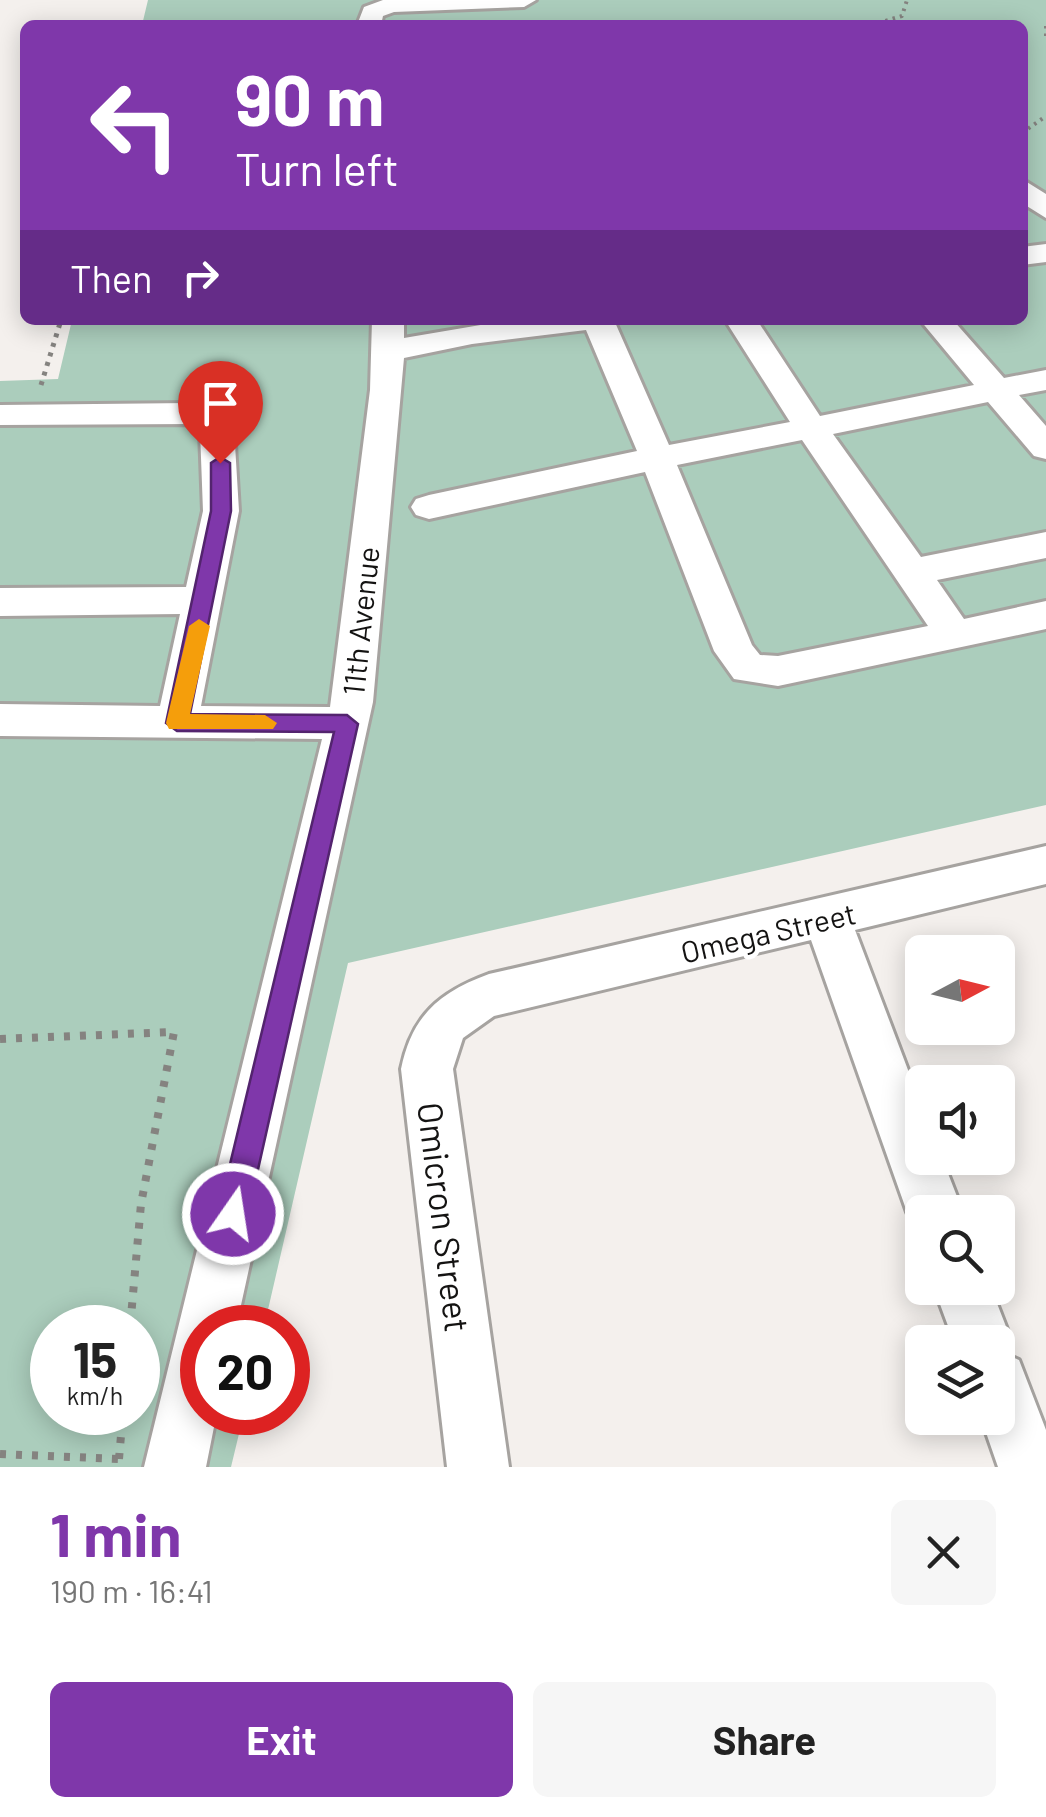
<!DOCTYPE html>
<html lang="en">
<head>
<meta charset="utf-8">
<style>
	body { margin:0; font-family:Barlow,sans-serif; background:#f6f6f6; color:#222; height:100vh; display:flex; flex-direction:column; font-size:38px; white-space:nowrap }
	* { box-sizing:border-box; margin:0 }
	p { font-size:32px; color:#767676 }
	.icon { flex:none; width:55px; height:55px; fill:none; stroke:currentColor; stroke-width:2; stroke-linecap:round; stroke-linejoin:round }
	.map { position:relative; height:1467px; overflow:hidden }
	.panel { display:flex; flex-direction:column; background:#fff; flex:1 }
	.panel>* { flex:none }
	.hud { position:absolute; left:20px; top:20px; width:1008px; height:305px; border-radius:15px; box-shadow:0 5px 25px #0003; background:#7f37aa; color:#fff; overflow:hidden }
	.needle { width:65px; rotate:83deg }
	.fabs { position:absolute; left:905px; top:935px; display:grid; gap:20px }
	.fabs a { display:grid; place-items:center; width:110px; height:110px; border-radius:15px; background:#fff; box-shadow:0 5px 25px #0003; font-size:50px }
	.speed { position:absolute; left:30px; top:1305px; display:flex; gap:20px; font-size:50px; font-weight:700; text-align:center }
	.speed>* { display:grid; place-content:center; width:130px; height:130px; border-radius:50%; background:#fff; box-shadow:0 5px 25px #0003; line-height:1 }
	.speed small { font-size:25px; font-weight:400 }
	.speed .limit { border:15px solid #d22; background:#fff; color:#111 }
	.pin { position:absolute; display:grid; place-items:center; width:85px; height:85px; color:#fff; margin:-102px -42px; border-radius:50% 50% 50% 0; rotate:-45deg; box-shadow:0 0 10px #0007 }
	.pin .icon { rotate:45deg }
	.me { position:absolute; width:110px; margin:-55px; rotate:13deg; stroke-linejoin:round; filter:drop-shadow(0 0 8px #0008) }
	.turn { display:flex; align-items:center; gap:35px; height:210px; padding:0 50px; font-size:45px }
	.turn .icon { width:130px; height:130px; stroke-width:2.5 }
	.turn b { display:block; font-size:70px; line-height:85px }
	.then { display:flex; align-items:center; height:95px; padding:0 50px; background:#0003; gap:20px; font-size:38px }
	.round { display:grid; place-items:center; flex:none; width:105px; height:105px; border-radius:15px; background:#f6f6f6 }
	.headline { display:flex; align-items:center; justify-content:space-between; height:170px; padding:0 50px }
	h1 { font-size:60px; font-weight:700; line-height:75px; color:#7f37aa }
	.button { display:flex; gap:20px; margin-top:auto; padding:20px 50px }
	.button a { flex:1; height:115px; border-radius:15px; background:#7f37aa; color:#fff; font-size:40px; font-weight:700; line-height:115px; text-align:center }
	.button a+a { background:#f6f6f6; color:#222 }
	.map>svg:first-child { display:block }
	.green { fill:#abcdbc; fill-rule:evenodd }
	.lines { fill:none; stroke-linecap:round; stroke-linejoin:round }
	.minor-casing { stroke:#a6a3a0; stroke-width:6 }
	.path-far2 { stroke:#858380; stroke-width:4; stroke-dasharray:2.5 5; stroke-linecap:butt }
	.path-far1 { stroke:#858380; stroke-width:5; stroke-dasharray:4 6; stroke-linecap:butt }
	.path { stroke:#858380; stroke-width:8; stroke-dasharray:6 10; stroke-linecap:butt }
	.minor { fill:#fff; fill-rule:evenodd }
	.route { fill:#7f37aa; stroke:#53246e; stroke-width:2.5 }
	.slow { fill:#f59e0b }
	.labels { text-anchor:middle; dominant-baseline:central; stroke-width:9; stroke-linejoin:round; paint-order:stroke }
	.street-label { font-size:30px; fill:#141312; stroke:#fff }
	.near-street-label { font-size:35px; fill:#141312; stroke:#fff }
</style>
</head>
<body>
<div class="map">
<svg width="1046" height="1467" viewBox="0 0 1046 1467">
	<rect width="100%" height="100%" fill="#f4f0ed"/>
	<path class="green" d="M148,0H1046V805L348,963L264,1327L202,1328V1412L244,1413L231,1467H0V381L58,379L72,320H1022V25H142ZM52,1328H138V1412H52Z"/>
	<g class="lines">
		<g class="minor-casing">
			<path id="minor" d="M383,0H536L524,7L394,12L383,16L381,25H357L364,7Z
				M1022,179L1046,194V218L1022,203Z
				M1046,244V262L1022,265V247Z
				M372,320H404V338L510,320H614L669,445L790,422L725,320H757L820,416L974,385L920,320H953L1004,378L1046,370V390L1019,395L1046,426V459L1034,456L988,402L833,434L921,557L1046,532V558L937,580L964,619L1046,601V629L778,686L734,679L714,651L645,472L429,519L416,515L411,507L416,499L429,495L637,451L586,330L472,344L404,358L373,702L236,1328H202V1412H217L206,1467H144L322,739L0,736V704L160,706L180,614L0,616V588L186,587L203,511L200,431L192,424L0,425V405L191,403C209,407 223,412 234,428L239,511L201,706L330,707L370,390ZM802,440L928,626L778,656L760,655L752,645L677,465Z
				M1046,846V884L855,930L922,1107V1158H942L963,1212H922V1234L916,1231L907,1212L811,940L494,1016L463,1038L453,1069L509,1467H447L401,1069C412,1015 440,992 489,974Z
				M934,1288H991L1012,1342L1007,1355L1019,1360L1046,1430V1467H998L981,1418H998V1342H954Z"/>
		</g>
		<path class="path-far2" d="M871,25L902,16L907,0
			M1046,26V41
			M1022,133L1046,116"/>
		<path class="path-far1" d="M41,385L61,320"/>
		<path class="path" d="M0,1039L174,1032L141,1204L130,1328
			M0,1454L119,1459L117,1467
			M119,1459L123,1412"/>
		<use href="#minor" class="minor"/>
	</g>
	<path class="route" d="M220,457L230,463L231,511L190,714L347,715L358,724L248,1214L244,1224L233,1229L223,1224L218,1214L334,732L177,731L166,723L211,511V463Z"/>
	<path class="slow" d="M199,619L210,626L190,714L265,715L277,723L273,729H169L166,723L189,626Z"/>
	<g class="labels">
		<g class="street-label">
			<text transform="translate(360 621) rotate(-84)">11th Avenue</text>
			<text transform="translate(768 932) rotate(-13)">Omega Street</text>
		</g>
		<g class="near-street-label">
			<text transform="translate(445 1217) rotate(83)">Omicron Street</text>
		</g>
	</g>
</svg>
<div class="fabs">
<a><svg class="needle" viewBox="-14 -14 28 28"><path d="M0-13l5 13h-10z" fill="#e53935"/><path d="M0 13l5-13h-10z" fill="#767676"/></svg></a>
<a><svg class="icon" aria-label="sound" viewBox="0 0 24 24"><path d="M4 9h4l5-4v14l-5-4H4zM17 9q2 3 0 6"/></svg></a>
<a><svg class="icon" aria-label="search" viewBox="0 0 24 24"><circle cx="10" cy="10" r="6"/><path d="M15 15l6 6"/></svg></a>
<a><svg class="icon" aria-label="layers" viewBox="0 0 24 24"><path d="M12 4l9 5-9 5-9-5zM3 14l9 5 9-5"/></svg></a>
</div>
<div class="speed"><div>15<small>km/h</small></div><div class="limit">20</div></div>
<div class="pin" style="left:220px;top:463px;background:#d93025"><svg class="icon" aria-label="arrive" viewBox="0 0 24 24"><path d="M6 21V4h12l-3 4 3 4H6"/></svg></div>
<svg class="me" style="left:233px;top:1214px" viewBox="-20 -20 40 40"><circle r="17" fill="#7f37aa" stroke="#fff" stroke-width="3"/><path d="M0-11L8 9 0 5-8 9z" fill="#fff"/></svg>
<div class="hud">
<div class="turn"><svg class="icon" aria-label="left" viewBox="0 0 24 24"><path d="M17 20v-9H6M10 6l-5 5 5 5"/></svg><div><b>90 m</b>Turn left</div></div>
<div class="then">Then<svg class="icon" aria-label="right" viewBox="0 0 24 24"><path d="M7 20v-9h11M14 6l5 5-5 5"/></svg></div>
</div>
</div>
<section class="panel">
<div class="headline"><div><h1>1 min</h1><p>190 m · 16:41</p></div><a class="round"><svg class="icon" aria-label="close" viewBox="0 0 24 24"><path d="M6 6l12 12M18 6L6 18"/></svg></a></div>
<div class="button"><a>Exit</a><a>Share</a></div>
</section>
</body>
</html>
